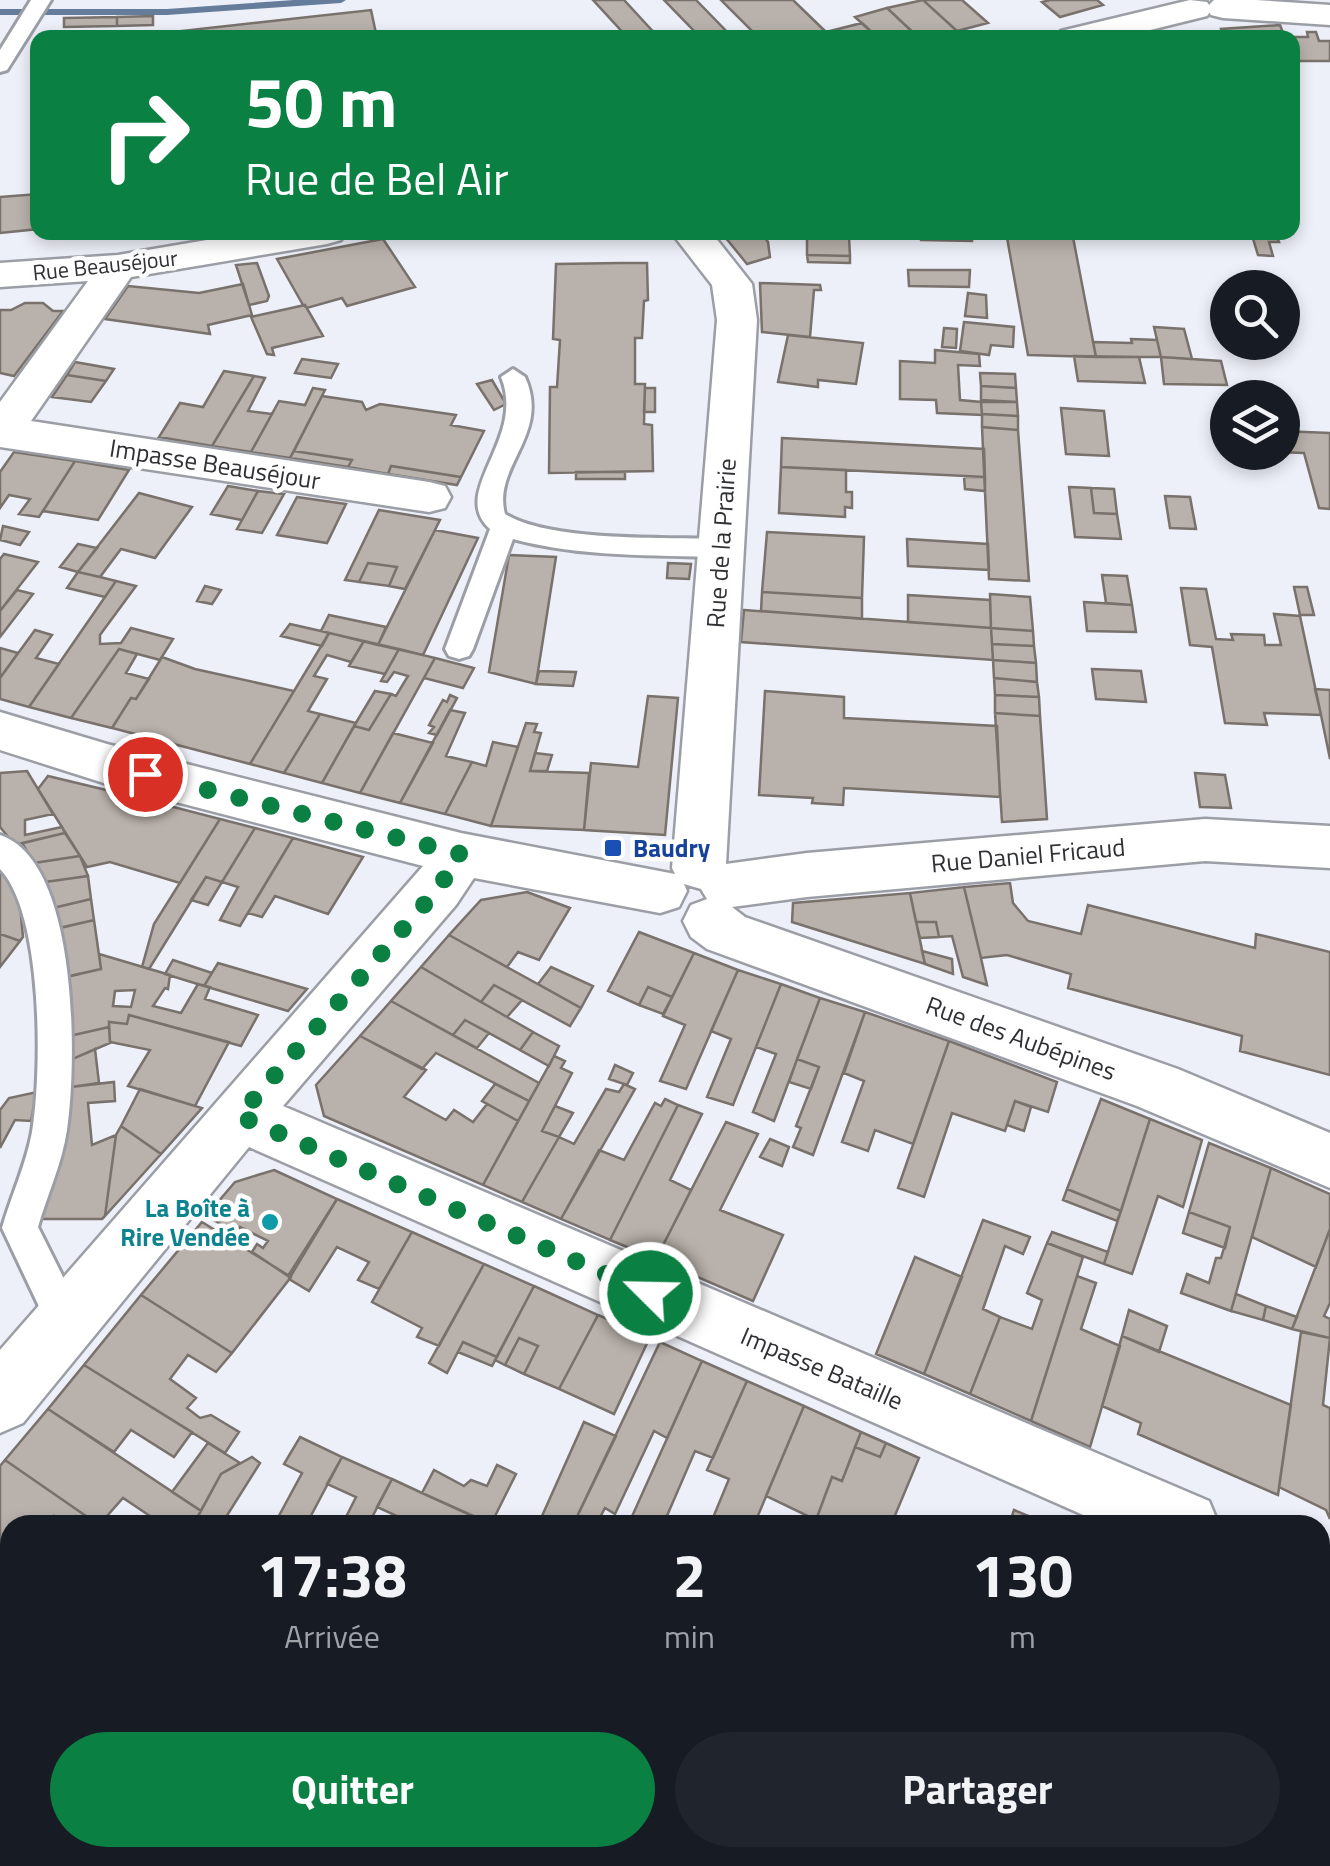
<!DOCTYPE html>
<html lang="fr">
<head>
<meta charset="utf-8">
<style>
	body { margin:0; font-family:"Titillium Web",sans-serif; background:#20242c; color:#f1f3f6; height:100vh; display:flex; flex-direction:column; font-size:38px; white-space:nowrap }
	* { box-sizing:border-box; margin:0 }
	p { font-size:32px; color:#9ea1a6 }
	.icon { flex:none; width:55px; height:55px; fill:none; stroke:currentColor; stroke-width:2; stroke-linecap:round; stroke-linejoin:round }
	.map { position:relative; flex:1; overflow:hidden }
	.details { position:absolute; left:0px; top:1515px; width:1330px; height:352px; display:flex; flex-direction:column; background:#171b24; border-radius:30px 30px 0 0; box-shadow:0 5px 15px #0003 }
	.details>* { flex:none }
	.top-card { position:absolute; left:30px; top:30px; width:1270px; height:210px; border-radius:20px; box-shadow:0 5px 15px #0003; background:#0b8043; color:#fff; overflow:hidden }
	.buttons { position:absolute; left:1210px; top:270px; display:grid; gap:20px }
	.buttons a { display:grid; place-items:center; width:90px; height:90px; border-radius:50%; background:#171b24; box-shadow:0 5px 15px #0003; font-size:50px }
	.pin { position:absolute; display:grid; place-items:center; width:85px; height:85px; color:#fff; margin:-42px; border:5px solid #fff; border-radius:50%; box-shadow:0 2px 10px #0007 }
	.me { position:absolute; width:110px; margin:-55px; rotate:293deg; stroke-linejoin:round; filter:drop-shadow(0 0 8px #0008) }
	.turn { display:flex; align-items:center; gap:35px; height:210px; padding:0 50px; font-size:45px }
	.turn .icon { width:130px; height:130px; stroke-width:2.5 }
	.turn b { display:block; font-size:70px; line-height:85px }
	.eta { display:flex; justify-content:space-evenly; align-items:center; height:170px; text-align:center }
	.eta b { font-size:60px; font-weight:700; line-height:70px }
	.button { display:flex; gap:20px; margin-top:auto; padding:20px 50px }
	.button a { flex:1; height:115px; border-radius:60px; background:#0b8043; color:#fff; font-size:40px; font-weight:700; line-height:115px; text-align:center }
	.button a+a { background:#20242c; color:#f1f3f6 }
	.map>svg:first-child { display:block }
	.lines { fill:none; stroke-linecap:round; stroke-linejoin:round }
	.stream { fill:#657d9a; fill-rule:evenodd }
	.building { fill:#b9b1ab; stroke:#78716c; stroke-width:2.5; fill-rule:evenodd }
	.service-casing { stroke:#9c9ea6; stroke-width:6 }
	.minor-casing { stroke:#9c9ea6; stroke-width:5 }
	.tertiary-casing { stroke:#9c9ea6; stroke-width:5 }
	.service { fill:#fff; fill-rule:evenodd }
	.minor { fill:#fff; fill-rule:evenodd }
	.tertiary { fill:#fff; fill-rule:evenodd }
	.route { stroke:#0b8043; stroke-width:18; stroke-dasharray:0 32.4 }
	.transit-dot { fill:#1a4fb4; stroke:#fefefe; stroke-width:4 }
	.culture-dot { fill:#0f9aa8; stroke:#fefefe; stroke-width:4 }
	.labels { text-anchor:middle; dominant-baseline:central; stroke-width:9; stroke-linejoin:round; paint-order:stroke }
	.far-street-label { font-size:22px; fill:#303134; stroke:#fefefe }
	.street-label { font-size:25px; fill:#303134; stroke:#fefefe }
	.transit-label { font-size:25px; font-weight:bold; fill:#164399; stroke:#fefefe; text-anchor:start }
	.culture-label { font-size:25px; font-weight:bold; fill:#0d838f; stroke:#fefefe; text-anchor:end }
</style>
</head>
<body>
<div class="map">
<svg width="1330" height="1866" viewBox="0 0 1330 1866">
	<rect width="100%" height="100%" fill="#eef0f9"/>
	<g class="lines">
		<path class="stream" d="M294,0H346L341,3L167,15H0V9H167Z"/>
	</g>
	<path class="building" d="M593,0H624L659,38H628Z
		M664,0H696L733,38H701Z
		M721,0H793L826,32L862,23L878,38H759Z
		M923,0H962L988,23L957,31Z
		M923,0L957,31L919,38L887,8Z
		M1050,0H1097L1103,5L1060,17L1042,2Z
		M887,8L919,38H878L855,17Z
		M371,10L377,38H154V34Z
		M153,16V25L117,26V17Z
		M117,17V26L64,27V18Z
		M1280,25L1285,38H1224L1221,29Z
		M1307,32H1316L1319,41H1330V61H1294L1292,38L1285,37H1308Z
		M38,194V229L0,233V197Z
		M721,232H761L768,242L770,257L747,264Z
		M807,232H866L867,237H849L850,256L807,255Z
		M920,232H972V241L921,240Z
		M1006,232H1072L1096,357L1028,355Z
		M1251,232H1275L1279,242H1269L1273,256L1258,255Z
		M383,239L415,287L347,306L342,298L307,308L303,305L277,259Z
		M807,255L850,256V263L808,262Z
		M257,263L269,296L267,301L249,305L236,265Z
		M621,263H647L648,300L644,301L642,338H635V384H645L644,424L652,425L653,471L549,473L550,387H557L560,340L553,339L556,264Z
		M908,270H970L969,287L909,286Z
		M760,283L820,285L821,290H814L810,337L762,332Z
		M243,284L252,315L208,325L210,334L105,319L128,286L199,293Z
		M968,293L986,295L987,318L965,316Z
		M25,303H43L53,311H63L14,376L0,373V310H11Z
		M305,305L323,336L272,348L274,355L267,354L251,317Z
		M964,322L1014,327L1013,347L991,345L989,355L960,351Z
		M1154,327L1184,329L1192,359L1161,357Z
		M944,328L957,329L956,348L942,347Z
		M788,335L863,343L856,384L818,380V387L778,382Z
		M1131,339L1157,340L1161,357H1096L1093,342L1132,343Z
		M935,350L979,354L980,366L958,365L960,400L981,402L982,415L937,413L936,400L900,399V361L935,363Z
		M1074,356L1139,357L1145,383L1078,381Z
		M1161,357L1221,361L1227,385L1164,384Z
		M302,359L338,364L331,378L295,373Z
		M75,362L114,369L106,381L67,375Z
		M224,371L254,376L212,446L159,437L180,403L203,407Z
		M980,373L1015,374L1016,388L981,386Z
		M67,375L106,381L91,402L52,397Z
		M254,376L265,378L248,411L272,414L251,452L212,446Z
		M492,380L506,404L494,410L477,384Z
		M981,386L1016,388L1017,402L981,400Z
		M313,388L325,390L290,458L251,452L279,401L305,405Z
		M645,388H655V412H644Z
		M322,396L362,402L366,410L380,404L456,415L451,425L484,431L461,477L391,466L388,474L348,467L352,460L294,451Z
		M981,402H1017L1018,416L982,414Z
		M1061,408L1104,411L1109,456L1066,454Z
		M982,414L1018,416V430L982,427Z
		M982,427L1018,430L1029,581L989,579Z
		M1282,431L1330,433V509L1319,508L1304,453L1275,452H1282Z
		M782,438L984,449L985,477L781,467Z
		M294,451L352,460L348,467L290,458Z
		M14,452L75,461L39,517L19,514L30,499L9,495L0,508V472Z
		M75,461L129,470L98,520L43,511Z
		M391,466L461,477L457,485L388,474Z
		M781,467L846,470V492H852V508L845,507V517L779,513Z
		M576,472H625V479H576Z
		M964,477H985V491L965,489Z
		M228,486L258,491L242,520L211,514Z
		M1069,487L1091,488L1094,513L1117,514L1121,539L1075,537Z
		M1091,488L1114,489L1117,514L1094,513Z
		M258,491L284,494L262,533L237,529Z
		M139,493L192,507L155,558L121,549L100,577L78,572Z
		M1165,496L1190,497L1196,529L1170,528Z
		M297,497L346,504L327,543L277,535Z
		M379,510L440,520L405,589L389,586L397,567L368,563L359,582L345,580Z
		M3,526L29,532L20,545L0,540Z
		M435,530L478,538L423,655L378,645Z
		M767,532L864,537L862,598L762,592Z
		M907,539L988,544L989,570L908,566Z
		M78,544L97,548L78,572L60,567Z
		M4,554L38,562L0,611V559Z
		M509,555L556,557L536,684L489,672Z
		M368,563L397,567L389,586L359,582Z
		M668,563L691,564L689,579L667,578Z
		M78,572L100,577L116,581L105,597L67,588Z
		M1102,575L1127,576L1132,605L1106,603Z
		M116,581L136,586L100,635V644L121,643L131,628L173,639L160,660L119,649L71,718L29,707Z
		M205,586L221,590L212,604L197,601Z
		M1294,587H1307L1314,615H1300Z
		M1181,588L1206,589L1216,639L1233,640L1231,634L1264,635L1265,645H1281L1274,614L1300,616L1321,715L1264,713L1267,725L1225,723L1212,647L1190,645Z
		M17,590L33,594L0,637V611Z
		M762,592L862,598V619L761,611Z
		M990,594L1030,597L1033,631L991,628Z
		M908,595L990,600L991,628L908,622Z
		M1084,602L1132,605L1136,632L1087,631Z
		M744,610L991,628L993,660L741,642Z
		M329,615L386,627L378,645L321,631Z
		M290,624L321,631L329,633L322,646L281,636Z
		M991,628L1033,631L1034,646L992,644Z
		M35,630L52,635L36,658L59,664L29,707L0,699V678Z
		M329,633L364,641L351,662L327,655L314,676L327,679L308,711L320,714L284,773L250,764Z
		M364,641L399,649L385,674L349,666Z
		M992,644L1034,646L1036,663L993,660Z
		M0,648L18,653L0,678Z
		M119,649L137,654L126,673L149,679L136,699L131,698L112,728L71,718Z
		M399,649L435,658L360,793L322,783L354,726L369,730L391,694L396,696L408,676L394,672L387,682L381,681Z
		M162,657L195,669L294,691L250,764L112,728L131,698L136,699Z
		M435,658L474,668L463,688L424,678Z
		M993,660L1036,663L1037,682L994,678Z
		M1092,669L1141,671L1146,702L1096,699Z
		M539,671L576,672L573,686L536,684Z
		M994,678L1037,682L1039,697L995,695Z
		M1315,689L1330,690V759L1321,715Z
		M375,691L391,694L369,730L354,726Z
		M765,691L844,697V718L997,726L1000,797L844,788L843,805L812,803L813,798L759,795Z
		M450,695L457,698L437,735L429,733L434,727L429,725L443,700L447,702Z
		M995,695L1039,697L1040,716L995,713Z
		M648,696L678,698L665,835L584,830L591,763L638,767Z
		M450,710L465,713L446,756L472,762L445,814L400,803Z
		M995,713L1040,716L1047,819L1002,822Z
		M320,714L356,723L322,783L284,773Z
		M526,723L537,724L534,732L541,733L530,771L589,773L584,830L491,826Z
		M393,733L433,743L400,803L360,793Z
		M493,742L518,747L491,826L445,814L472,762L486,766Z
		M535,753L552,755L547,771H530Z
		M27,771L53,814L25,820V835L62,827L65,833L15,845L0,827V773Z
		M1195,773L1225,775L1231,808L1200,807Z
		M48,776L127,795L220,819L180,883L110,862L87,867L38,789Z
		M220,819L255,828L222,882L206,877L149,969L142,967L154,924Z
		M255,828L293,838L240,926L220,920L238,887L222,882Z
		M65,833L80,856L34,863L22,843Z
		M293,838L363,857L328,914L275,896L262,917L248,913Z
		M80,856L88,876L45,882L34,863Z
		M0,870L19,895L23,937L20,941L0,934Z
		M88,876L91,899L49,909L45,882Z
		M206,877L222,882L208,905L191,900Z
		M1010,883L1013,903L1028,921L1081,934L1088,905L1255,948L1256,934L1330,952V1075L1240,1051L1242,1036L1068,988L1071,974L1007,955L981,958L964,887Z
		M964,887L981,958L987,985L963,977L952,936L939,937L936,922H916L910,893Z
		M527,892L570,908L539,960L518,952L507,967L449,935L481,900Z
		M910,893L925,964L792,922L793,903Z
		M91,899L94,920L52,930L49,909Z
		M94,920L101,969L65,977L59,928Z
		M916,922H936L939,937L920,938Z
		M639,932L694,953L672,997L648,987L639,1005L608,991Z
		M0,934L20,941L0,967Z
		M449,935L581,1008L570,1026L494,985L481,1002L421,967Z
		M922,951L952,959L953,974L925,964Z
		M694,953L738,970L686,1089L660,1081L685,1025L663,1016Z
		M99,954L170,975L168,989L165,988L153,1006L181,1013L198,984L210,987L205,999L258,1015L241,1046L129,1015L127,1024L109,1022V1027L65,1037L58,979L101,969ZM135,990L131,1007L113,1006L115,991Z
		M173,960L212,973L204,986L165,974Z
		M218,963L307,989L288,1011L204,986Z
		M421,967L507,1017L533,1032L520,1050L465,1020L453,1035L391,1001Z
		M551,967L593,986L581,1008L538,984Z
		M738,970L781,984L733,1105L707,1097L731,1039L711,1031Z
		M781,984L820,998L774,1121L753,1112L776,1054L756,1047Z
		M494,985L522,1000L507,1017L481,1002Z
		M648,987L672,997L663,1014L639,1005Z
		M820,998L865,1012L813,1155L793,1147L801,1128L796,1126L819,1067L797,1059Z
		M391,1001L539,1083L529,1101L436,1053L422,1069L360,1036Z
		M865,1012L949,1041L913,1144L875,1130L868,1151L842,1142L864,1081L844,1073Z
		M129,1015L229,1042L195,1106L128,1086L150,1050L110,1042L109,1022L127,1024Z
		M465,1020L489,1033L477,1048L453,1035Z
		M109,1027L110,1043L68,1061L65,1037Z
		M533,1032L559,1046L549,1066L520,1050Z
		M360,1036L426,1070L404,1097L446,1120L454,1110L473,1122L487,1104L518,1121L483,1185L324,1116L316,1085Z
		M949,1041L1057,1082L1048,1112L1015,1101L1005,1131L952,1113L924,1197L898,1188Z
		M95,1049L99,1083L71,1087L68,1061Z
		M554,1056L565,1061L561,1068L572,1073L542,1131L559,1137L522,1202L483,1185Z
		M797,1059L819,1067L811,1089L789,1082Z
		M615,1065L633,1073L627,1085L609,1079Z
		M114,1082L115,1101L88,1103L92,1145L116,1135L105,1216L102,1219H37L71,1087Z
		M495,1084L529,1101L518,1121L482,1101Z
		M624,1084L635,1089L561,1219L522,1202L559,1137L574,1144L606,1089L619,1092Z
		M140,1089L202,1108L161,1154L121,1126Z
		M37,1092L31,1121L15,1120L0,1148V1110L9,1098Z
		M665,1099L678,1105L610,1240L561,1219L599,1150L624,1160L655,1103L661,1106Z
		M1101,1099L1150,1119L1121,1211L1067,1189Z
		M1015,1101L1031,1107L1024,1131L1007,1125Z
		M678,1105L702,1114L670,1180L691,1190L656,1259L610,1240Z
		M555,1106L573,1113L559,1137L542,1131Z
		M1150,1119L1202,1140L1183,1207L1158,1196L1132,1274L1104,1264Z
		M726,1122L758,1134L720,1210L783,1235L753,1301L656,1259Z
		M121,1126L161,1154L105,1216L116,1135Z
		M770,1139L789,1147L782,1166L760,1157Z
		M1209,1143L1271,1168L1231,1311L1181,1293L1187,1274L1209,1283L1216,1258H1221L1230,1227L1189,1212Z
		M1271,1168L1330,1194V1229L1316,1267L1252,1237Z
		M274,1170L337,1199L288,1276L252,1252L257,1244L263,1248L268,1241L240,1227L237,1233L206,1216L235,1182Z
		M1067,1189L1121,1211L1117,1221L1063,1200Z
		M337,1199L412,1232L379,1289L358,1280L369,1262L337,1247L309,1291L289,1279Z
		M1189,1212L1230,1227L1225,1248L1183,1233Z
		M983,1220L1030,1237L1023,1254L1005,1246L983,1309L1000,1317L970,1394L924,1374Z
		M202,1222L291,1277L232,1353L141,1295Z
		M1330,1229V1303L1324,1316L1330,1319V1338L1292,1329Z
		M412,1232L484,1264L439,1346L417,1337L422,1328L372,1302Z
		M1052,1232L1108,1252L1104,1264L1047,1243Z
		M1047,1243L1083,1257L1031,1421L970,1394L1000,1317L1032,1329L1042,1300L1027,1293Z
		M915,1257L962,1277L924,1374L876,1354Z
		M484,1264L534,1286L497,1357L463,1342L447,1373L429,1363Z
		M1077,1276L1096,1283L1081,1329L1120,1346L1090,1447L1031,1421Z
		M534,1286L598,1315L559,1389L524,1374L538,1346L519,1338L505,1365L495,1360Z
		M1236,1294L1266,1306L1263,1320L1231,1311Z
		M141,1295L232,1353L216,1372L188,1355L170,1379L196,1398L187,1408L200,1418L211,1415L239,1432L225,1453L84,1365Z
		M1266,1306L1297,1317L1292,1329L1263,1320Z
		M1129,1310L1167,1326L1159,1352L1122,1336Z
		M598,1315L650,1337L614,1414L559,1389Z
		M1301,1332L1330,1338L1323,1405L1330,1408V1519L1326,1510L1279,1487Z
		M1122,1336L1291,1405L1278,1495L1138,1434L1141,1423L1102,1406Z
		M519,1338L538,1346L524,1374L505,1365Z
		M463,1342L497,1357L492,1366L458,1352Z
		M660,1342L702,1361L667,1438L654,1431L615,1514L605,1508L596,1525H573Z
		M702,1361L747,1381L713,1458L695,1451L663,1525H632L629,1523Z
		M84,1365L192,1432L174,1457L131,1430L114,1452L48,1409Z
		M747,1381L804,1406L754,1525H710L729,1479L707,1470Z
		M804,1406L861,1432L842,1481L832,1477L816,1520L766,1496Z
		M48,1409L201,1511L193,1525H157L159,1522L123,1498L99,1525L5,1460Z
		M584,1422L616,1436L573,1525H538Z
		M861,1432L886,1443L880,1457L855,1447Z
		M300,1437L342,1457L306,1525H274L302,1473L284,1464Z
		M208,1443L240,1463L221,1474L201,1511L172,1492Z
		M886,1443L919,1458L891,1525H827L816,1520L832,1477L842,1481L855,1447L880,1457Z
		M252,1457L260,1463L221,1525H193L221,1474Z
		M342,1457L392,1479L368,1525H342L356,1497L327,1484Z
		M5,1460L99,1525H67L54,1516L47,1525H10V1572L0,1566V1466Z
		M497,1465L516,1474L491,1524L422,1493L434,1470L464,1486L471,1480L487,1486Z
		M392,1479L422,1493L488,1523L416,1525L377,1507Z
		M1014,1510L1050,1525H1009Z
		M1320,1634L1330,1639V1731L1320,1727Z
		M6,1710L10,1712V1812L0,1830V1720Z
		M10,1812V1858H20L15,1866H0V1830Z
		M52,1858H108L104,1866H69Z
		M108,1858H182L178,1866H104Z
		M182,1858H246L242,1866H178Z
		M246,1858H300L313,1864L242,1866Z
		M543,1858H602L598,1866H560Z
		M602,1858H673L670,1866H598Z
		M673,1858H758L755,1866H670Z
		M758,1858H816L832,1866H755Z
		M837,1858H868L866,1866H834Z
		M868,1858H912L910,1866H866Z
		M912,1858H960L958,1866H910Z
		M1214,1858H1268L1267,1866H1232Z"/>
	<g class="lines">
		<g class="service-casing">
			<path id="service" d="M31,0H51L7,70L0,72V50Z
				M513,369L525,377C551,435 492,466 505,514C550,542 666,537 721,539L731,541L735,548L731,555L721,557C652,555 580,557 513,539L473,649L469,656L459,659L449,656L445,649L490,529C448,492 527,439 501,377Z
				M0,835C79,861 77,1063 67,1130C62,1164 47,1195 38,1227L70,1291L86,1300L92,1313L86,1326L73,1331L44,1317L2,1228C11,1196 26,1165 32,1132C42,1071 43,914 0,869Z"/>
		</g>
		<g class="minor-casing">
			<path id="minor" d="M1190,0L1207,2L1212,9L1207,16L1118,38H1056L1061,31Z
				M254,232H346L341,240L327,244L131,277L31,421L429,482L445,486L451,497L445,508L429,512L0,447V402L88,281L0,287V263L118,255Z
				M671,232H711L752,284L757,320L726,864L807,853L1205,819L1330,826V868L1205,861L807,897L732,907L745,917L1178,1069L1330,1133V1188L1137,1106L707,949L691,937L683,921L691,905L707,899L701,889L684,884L687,891L679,907L660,913L474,878L456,905L283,1106L1209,1501L1219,1525H1106L249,1147L23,1423L0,1433V1350L423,866L107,784L0,750V712L107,744L461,833L675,874L672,868L717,320L712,285Z
				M1320,1548L1330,1552V1623L1320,1619Z
				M0,1624L10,1628V1701L0,1697Z
				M371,1858H462L465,1866H374Z"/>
		</g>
		<g class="tertiary-casing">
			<path id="tertiary" d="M1256,0L1330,5V25L1223,18L1211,15L1206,8L1214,0Z"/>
		</g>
		<use href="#service" class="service"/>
		<use href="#minor" class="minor"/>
		<use href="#tertiary" class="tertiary"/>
	</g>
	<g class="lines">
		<path class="route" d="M145,774L461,854L437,890L239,1116L650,1293"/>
	</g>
	<rect class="transit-dot" x="603" y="838" width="20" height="20" rx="5"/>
	<circle class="culture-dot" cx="270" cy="1222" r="10"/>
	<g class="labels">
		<g class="far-street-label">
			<text transform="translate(105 265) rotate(-6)">Rue Beauséjour</text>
		</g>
		<g class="street-label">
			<text transform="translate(215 464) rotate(9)">Impasse Beauséjour</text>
			<text transform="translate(721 543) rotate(-86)">Rue de la Prairie</text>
			<text transform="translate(1028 855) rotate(-5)">Rue Daniel Fricaud</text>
			<text transform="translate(1021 1038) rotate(20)">Rue des Aubépines</text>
			<text transform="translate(822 1368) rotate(23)">Impasse Bataille</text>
		</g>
		<g class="transit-label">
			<text x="633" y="848">Baudry</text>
		</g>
		<g class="culture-label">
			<text x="250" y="1208">La Boîte à<tspan x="250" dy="29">Rire Vendée</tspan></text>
		</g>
	</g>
</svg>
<div class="buttons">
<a><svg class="icon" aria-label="search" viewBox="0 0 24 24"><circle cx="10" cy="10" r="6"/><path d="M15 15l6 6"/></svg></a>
<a><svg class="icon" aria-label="layers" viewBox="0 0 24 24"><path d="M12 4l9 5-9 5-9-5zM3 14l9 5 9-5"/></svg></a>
</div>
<div class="pin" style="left:145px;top:774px;background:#d93025"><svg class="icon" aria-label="arrive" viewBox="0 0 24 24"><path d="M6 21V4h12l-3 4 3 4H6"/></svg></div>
<svg class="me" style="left:650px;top:1293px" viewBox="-20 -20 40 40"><circle r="17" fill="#0b8043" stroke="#fff" stroke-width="3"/><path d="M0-11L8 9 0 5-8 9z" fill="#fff"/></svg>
<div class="top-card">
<div class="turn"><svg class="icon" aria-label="right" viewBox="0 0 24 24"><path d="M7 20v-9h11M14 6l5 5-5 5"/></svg><div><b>50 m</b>Rue de Bel Air</div></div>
</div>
<section class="details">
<div class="eta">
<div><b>17:38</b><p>Arrivée</p></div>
<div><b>2</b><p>min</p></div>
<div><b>130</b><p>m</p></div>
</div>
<div class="button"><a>Quitter</a><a>Partager</a></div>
</section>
</div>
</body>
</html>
